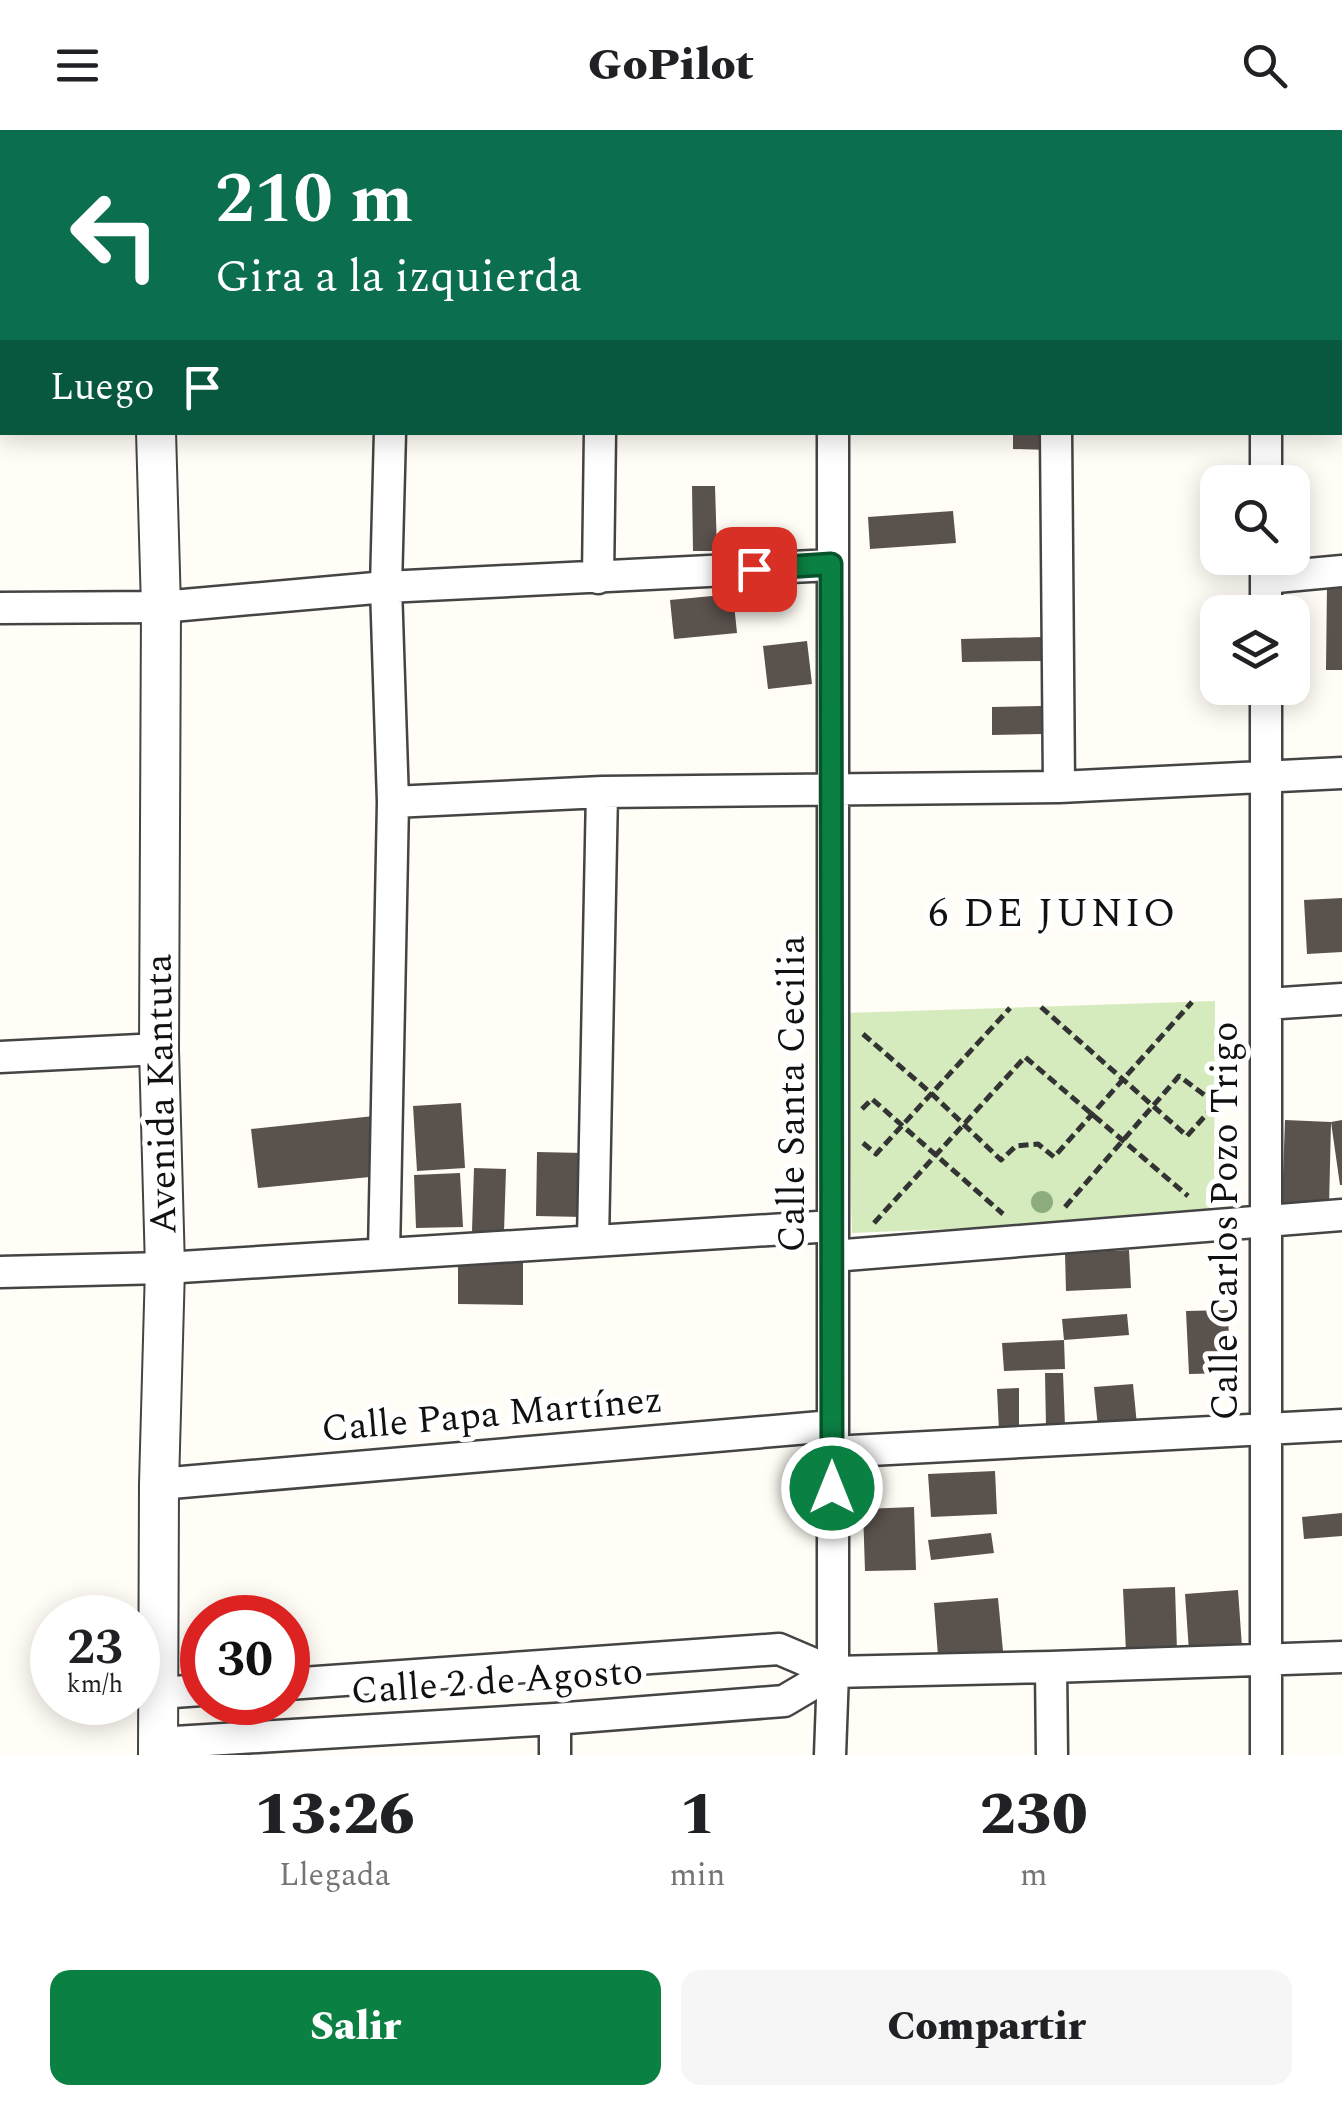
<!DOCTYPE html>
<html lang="es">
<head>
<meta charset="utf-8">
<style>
	body { margin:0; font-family:Spectral,serif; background:#f6f6f6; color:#202124; height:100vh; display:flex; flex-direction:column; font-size:38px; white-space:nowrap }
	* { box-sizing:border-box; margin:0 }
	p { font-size:32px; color:#757577 }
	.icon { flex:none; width:55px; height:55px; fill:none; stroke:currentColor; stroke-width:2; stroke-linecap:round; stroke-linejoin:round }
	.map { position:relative; height:1625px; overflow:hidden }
	.panel { display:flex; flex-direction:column; background:#fff; flex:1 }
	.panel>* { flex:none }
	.guide { position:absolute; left:0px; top:0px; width:1342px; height:305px; box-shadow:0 5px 25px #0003; background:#0b6e4f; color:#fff; overflow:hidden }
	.controls { position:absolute; left:1200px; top:335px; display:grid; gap:20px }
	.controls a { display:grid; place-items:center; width:110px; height:110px; border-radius:20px; background:#fff; box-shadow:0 5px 25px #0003; font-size:50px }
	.speed { position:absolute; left:30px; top:1465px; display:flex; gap:20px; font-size:50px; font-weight:700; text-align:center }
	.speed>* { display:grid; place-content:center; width:130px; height:130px; border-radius:50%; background:#fff; box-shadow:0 5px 25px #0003; line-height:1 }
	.speed small { font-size:25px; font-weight:400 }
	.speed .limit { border:15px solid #d22; background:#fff; color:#111 }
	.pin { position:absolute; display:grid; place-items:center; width:85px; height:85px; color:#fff; margin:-42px; border-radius:20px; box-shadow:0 5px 15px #0006 }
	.me { position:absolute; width:110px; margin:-55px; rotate:0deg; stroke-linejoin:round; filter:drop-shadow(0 0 8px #0008) }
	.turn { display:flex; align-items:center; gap:35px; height:210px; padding:0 50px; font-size:45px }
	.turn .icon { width:130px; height:130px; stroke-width:2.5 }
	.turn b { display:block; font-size:70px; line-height:85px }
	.then { display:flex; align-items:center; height:95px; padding:0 50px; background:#0003; gap:20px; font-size:38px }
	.eta { display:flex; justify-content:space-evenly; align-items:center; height:170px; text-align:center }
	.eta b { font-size:60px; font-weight:800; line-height:70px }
	.action { display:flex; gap:20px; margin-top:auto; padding:20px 50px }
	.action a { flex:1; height:115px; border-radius:20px; background:#0b8043; color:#fff; font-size:40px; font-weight:800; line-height:115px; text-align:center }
	.action a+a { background:#f6f6f6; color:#202124 }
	header { display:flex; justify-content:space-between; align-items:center; height:130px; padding:0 50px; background:#fff; font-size:45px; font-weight:800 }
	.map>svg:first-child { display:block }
	.green { fill:#d5ebbd }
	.building { fill:#5a524d }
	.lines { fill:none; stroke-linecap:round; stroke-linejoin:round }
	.minor-casing { stroke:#444; stroke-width:35 }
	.tertiary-casing { stroke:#444; stroke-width:42 }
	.path { stroke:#333; stroke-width:5; stroke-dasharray:10 5; stroke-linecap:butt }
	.minor { stroke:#fff; stroke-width:30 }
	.tertiary { stroke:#fff; stroke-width:38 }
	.tree { fill:#8dad7f }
	.route-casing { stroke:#07532c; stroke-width:25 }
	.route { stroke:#0b8043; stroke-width:18 }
	.labels { text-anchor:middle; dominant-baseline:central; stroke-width:10; stroke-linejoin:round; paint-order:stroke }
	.street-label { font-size:38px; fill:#111; stroke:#fff }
	.neighbourhood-label { font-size:40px; letter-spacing:2.5px; fill:#111; stroke:#fff }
</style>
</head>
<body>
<header><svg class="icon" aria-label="menu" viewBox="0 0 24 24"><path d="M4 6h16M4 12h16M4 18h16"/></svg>GoPilot<svg class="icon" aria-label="search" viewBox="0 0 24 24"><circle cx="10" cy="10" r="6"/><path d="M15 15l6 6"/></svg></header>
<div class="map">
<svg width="1342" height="1625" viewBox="0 0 1342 1625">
	<rect width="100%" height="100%" fill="#fffdf5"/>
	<path class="green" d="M1215,871L1214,1088L852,1103L846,883Z"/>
	<path class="building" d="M1013,302H1052V320L1013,319Z
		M692,356H715L717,421H693Z
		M953,381L956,413L870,419L868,387Z
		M1327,455H1342V540H1326Z
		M733,464L737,503L674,509L670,470Z
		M1042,507L1043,531L962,532L961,509Z
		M807,511L812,554L768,559L763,516Z
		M1041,576L1042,604L992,605V577Z
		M1342,768V822L1307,824L1304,770Z
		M461,973L465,1038L417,1041L413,976Z
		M374,986L380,1046L258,1058L251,999Z
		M1285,990L1331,992L1329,1077L1282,1075Z
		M1342,990V1055H1340L1331,992Z
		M537,1022L584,1023L583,1087L536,1086Z
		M474,1038L506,1039L504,1102L472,1101Z
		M460,1043L463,1097L416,1098L414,1045Z
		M1129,1120L1131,1158L1066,1161L1065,1123Z
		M458,1130L523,1131V1175L458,1174Z
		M1228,1180L1230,1243L1189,1244L1186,1181Z
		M1127,1184L1129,1205L1064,1210L1062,1189Z
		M1064,1210L1065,1239L1004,1241L1002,1213Z
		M1045,1243H1063L1065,1296L1046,1297Z
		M1133,1254L1137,1295L1098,1298L1094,1257Z
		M1019,1258V1300L999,1301L997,1259Z
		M995,1341L997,1384L931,1387L928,1344Z
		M914,1377L916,1440L865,1441L863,1379Z
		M1342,1383V1406L1304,1409L1302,1387Z
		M991,1403L994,1423L931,1430L928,1410Z
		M1175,1457L1177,1521L1126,1522L1123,1459Z
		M1238,1460L1242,1517L1189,1521L1185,1464Z
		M998,1468L1003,1521L938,1526L934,1473Z"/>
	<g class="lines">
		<g class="minor-casing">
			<path id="minor" d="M604,0V2
				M1266,0V2
				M835,2V0
				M1340,9H1342
				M1340,227H1342
				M0,234H2
				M1056,302L1059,657
				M1266,302V352
				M1266,431V482
				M598,448L600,302
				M1266,448L1342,441
				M0,478L161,477L386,457L831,435
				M1266,558V1625
				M393,672L602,662L1059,657L1342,643
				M1266,874L1342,869
				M0,927L159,919
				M593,1110L602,662
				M384,1124L393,672L386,457L390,302
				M833,1126L1342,1085
				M0,1142L165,1138L833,1096
				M832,1322L1342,1295
				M159,1354L832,1296
				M1051,1537L1052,1625
				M288,1554L779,1519L833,1542L1051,1537L1342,1527
				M159,1563L202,1560
				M555,1589V1625
				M158,1613L555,1589L784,1571L833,1542
				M830,1625L833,1542V302"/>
		</g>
		<g class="tertiary-casing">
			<path id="tertiary" d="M158,0V2
				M156,302L161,477L159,919L165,1138L159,1354L158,1625"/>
		</g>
		<path class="path" d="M1041,877L1187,1006L1214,976
			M863,904L932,964L1001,1030L1016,1016L1038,1014L1054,1027L1192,872
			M862,979L872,969L1003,1084
			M863,1013L876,1024L1010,878
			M1065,1077L1179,946L1214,972
			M874,1093L1025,927L1188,1066"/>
		<use href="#minor" class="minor"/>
		<use href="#tertiary" class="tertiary"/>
	</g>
	<circle class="tree" cx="1042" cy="1072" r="11"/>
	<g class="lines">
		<g class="route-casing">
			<path id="route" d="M754,439L831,434L832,1358"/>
		</g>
		<use href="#route" class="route"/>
	</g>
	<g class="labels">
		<g class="street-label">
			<text transform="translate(162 964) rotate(-91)">Avenida Kantuta</text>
			<text transform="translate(793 964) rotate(-90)">Calle Santa Cecilia</text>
			<text transform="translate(1226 1091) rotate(-90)">Calle Carlos Pozo Trigo</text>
			<text transform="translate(492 1285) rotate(-5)">Calle Papa Martínez</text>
			<text transform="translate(497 1552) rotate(-4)">Calle 2 de Agosto</text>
		</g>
		<g class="neighbourhood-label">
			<text x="1053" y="784">6 DE JUNIO</text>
		</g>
	</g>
</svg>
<div class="controls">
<a><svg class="icon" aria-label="search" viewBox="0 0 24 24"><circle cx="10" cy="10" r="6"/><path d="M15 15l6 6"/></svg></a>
<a><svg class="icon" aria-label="layers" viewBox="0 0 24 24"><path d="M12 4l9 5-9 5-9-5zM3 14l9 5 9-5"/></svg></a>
</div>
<div class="speed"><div>23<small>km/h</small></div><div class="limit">30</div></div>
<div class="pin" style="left:754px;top:439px;background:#d93025"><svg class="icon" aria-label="arrive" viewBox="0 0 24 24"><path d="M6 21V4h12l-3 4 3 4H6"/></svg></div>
<svg class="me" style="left:832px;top:1358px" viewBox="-20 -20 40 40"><circle r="17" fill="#0b8043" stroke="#fff" stroke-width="3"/><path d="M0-11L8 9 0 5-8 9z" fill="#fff"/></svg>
<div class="guide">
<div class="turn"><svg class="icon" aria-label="left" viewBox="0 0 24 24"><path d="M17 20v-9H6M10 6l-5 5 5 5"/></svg><div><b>210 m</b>Gira a la izquierda</div></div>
<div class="then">Luego<svg class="icon" aria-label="arrive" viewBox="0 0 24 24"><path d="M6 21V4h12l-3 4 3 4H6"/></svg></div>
</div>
</div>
<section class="panel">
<div class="eta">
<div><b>13:26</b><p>Llegada</p></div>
<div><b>1</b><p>min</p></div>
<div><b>230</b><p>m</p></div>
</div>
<div class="action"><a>Salir</a><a>Compartir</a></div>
</section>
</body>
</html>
